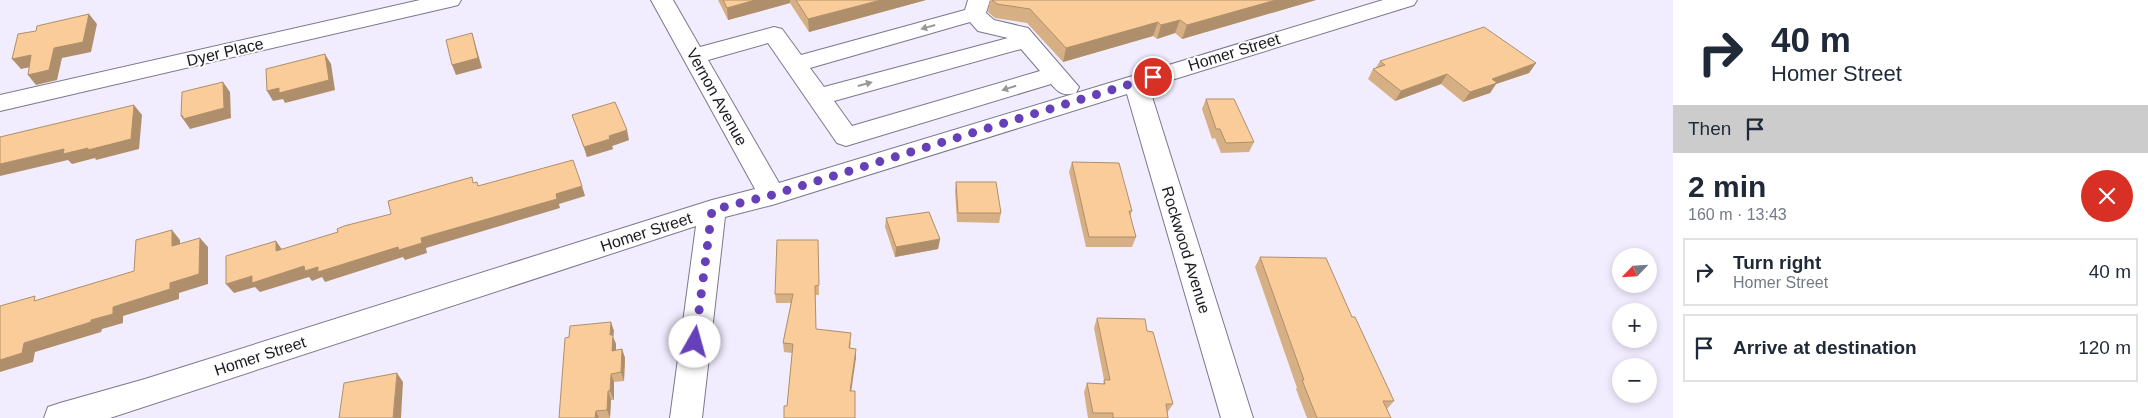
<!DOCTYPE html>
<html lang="en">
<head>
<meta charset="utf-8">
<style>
	body { margin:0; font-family:Arial,sans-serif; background:#f6f6f7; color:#1f2937; height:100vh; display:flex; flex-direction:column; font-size:19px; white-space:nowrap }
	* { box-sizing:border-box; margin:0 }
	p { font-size:16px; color:#747a83 }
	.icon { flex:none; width:28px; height:28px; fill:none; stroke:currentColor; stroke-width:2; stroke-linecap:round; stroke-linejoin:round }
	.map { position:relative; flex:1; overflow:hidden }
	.panel { display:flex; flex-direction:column; background:#fff; width:475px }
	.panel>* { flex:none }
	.banner { background:#fff; color:#1f2937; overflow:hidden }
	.needle { width:32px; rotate:245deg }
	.controls { position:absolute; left:1612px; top:248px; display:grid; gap:10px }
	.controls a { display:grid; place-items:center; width:45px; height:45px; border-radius:50%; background:#fff; box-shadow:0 2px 8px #0003; font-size:25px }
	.pin { position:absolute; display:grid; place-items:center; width:42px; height:42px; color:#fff; margin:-21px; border:2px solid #fff; border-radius:50%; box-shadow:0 1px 5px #0007 }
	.me { position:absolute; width:55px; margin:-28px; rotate:7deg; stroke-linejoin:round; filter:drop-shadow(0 0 4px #0008) }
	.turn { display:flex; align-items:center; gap:18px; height:105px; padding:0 15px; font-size:22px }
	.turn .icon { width:65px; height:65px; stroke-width:2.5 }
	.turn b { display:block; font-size:35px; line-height:42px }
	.then { display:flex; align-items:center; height:48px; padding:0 15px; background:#0003; gap:10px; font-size:19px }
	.round { display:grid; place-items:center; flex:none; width:52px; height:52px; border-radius:26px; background:#f6f6f7 }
	.headline { display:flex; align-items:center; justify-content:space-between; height:85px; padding:0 15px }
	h1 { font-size:30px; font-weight:700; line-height:38px }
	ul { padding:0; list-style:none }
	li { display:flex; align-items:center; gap:15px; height:68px; margin:0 10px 8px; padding:0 5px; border:2px solid #e0e1e3; border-radius:0px }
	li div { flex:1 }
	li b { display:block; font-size:19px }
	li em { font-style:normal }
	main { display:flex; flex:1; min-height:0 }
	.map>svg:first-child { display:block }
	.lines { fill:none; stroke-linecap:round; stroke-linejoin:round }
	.minor-casing { stroke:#7d778b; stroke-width:2 }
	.minor { fill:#fff; fill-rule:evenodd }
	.wall { fill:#d7af84 }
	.shaded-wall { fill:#af8f6b }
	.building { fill:#facc99; stroke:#af8f6b }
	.oneway { fill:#98989b }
	.route { stroke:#6540b9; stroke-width:9; stroke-dasharray:0 16.2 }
	.labels { text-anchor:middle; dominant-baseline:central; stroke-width:4; stroke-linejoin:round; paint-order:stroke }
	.street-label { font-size:16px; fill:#1b1920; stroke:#fdfdfd }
</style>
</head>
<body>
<main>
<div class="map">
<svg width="1673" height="418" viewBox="0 0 1673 418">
	<rect width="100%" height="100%" fill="#f1ecfe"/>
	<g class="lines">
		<g class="minor-casing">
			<path id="minor" d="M420,0H461L458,5L450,7L0,111V95Z
				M651,0H673L700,47L774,27L782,29L801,55L965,10L968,0H990L986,13L994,20L1028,28L1079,87L1076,93C1063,96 1059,93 1051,84L846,146L837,143L768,43L708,60L779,183L1383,0H1417L1414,5L1149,87L1253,418H1221L1127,94L772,205L725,217L702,418H670L696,226L110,418H44L48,407L60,403L145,379L712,200L755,189ZM970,22L978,31L1008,38L824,87L810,68ZM1021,49L1040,71L852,126L834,101Z"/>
		</g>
		<use href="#minor" class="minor"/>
	</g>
	<path class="wall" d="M718,0H926L809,32L790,3L728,20Z
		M990,0H1316L1182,39L1175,33L1157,39L1153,36L1063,62L1027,23L995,18L988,12Z
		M1380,61L1536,63L1529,73L1496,84L1490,93L1463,102L1441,84L1395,101L1368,79L1373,69H1375Z
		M1206,99L1254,142L1249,152L1221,153L1215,138L1212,139L1202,109Z
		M572,115L629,140L612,146L613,149L587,157Z
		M1072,162L1132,211L1130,217L1136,237L1132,247H1086L1069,172Z
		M956,182L1001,213L999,223L957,222L955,191Z
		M886,218L940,239L938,249L895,257L885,227Z
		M818,240L819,295H815L816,329L851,342L850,348L856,349V358L787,406L792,353L784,352L783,343L791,303H776L775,294Z
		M1260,257L1352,317L1394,401L1387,409L1391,418H1307L1296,389L1297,388L1255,267Z
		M1097,318L1147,331L1173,404L1167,413L1168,418H1088L1084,392L1087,383L1103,384L1104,380L1094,328Z
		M614,331L613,337L616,344V350L622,349L625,358L624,381L614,382V400H611L610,418H559Z"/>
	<path class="shaded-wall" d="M755,0H790V3L728,20L727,8Z
		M881,0H926L809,32L808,19Z
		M1276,0H1316L1182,39L1187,25Z
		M89,14L97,24L91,52L62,58L57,80L36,85L28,75Z
		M1180,20L1175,33L1157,39L1161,25Z
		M1158,22L1153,36L1063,62L1066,48Z
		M472,33L475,43L482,68L456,75L452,65Z
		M325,54L331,64L335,90L285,103L283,99L273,101L267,91Z
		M31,55L40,65L21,69L12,59Z
		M1536,63L1529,73L1496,84L1490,93L1463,102L1470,92L1492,79Z
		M1447,74L1441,84L1395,101L1401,91Z
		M223,82L230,92L231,118L190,129L181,116Z
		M134,105L142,115L139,149L96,160L95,158L72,164L68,160L0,176V164L64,149Z
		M627,130L629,140L612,146L613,149L587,157L584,147L609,136Z
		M582,186L585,196L559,204L560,208L426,248L427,253L405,260L403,257L325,282L322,277L312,281L309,277L260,292L255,287L234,293L226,284L252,276L304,266Z
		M172,230L180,240V256L172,246Z
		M200,238L208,247V284L179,293V299L123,316V323L102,329L101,332L35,352L33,362L0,372V360L24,343L91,320L113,307L170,283Z
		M940,239L938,249L895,257L896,247Z
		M276,241L283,251H276Z
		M611,322L614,331L613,337L616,344V360L612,351L610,335Z
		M622,349L625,358L624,381L621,372Z
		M856,349V358L850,400V391Z
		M397,373L403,382L401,418H393Z
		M611,374L614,382V400L610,391Z
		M608,391L611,400L610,418L607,410Z
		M596,411L599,418H595Z"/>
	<path class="building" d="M723,0H755L727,8Z
		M796,0H881L808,19Z
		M992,0H1276L1187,25L1180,20L1161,25L1158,22L1066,48L1030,9L997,4Z
		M89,14L83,42L54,48L49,70L28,75L31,55L12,59L18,34L36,31L37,26Z
		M1484,27L1536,63L1492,79L1497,83L1470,92L1447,74L1401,91L1373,69L1385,65L1380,61Z
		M472,33L478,58L452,65L446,40Z
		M325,54L329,80L279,93V88L267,91L266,69Z
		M223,82L224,108L183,119V116H181L182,92Z
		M1206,99H1234L1254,142L1226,143L1220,129H1216Z
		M615,102L627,130L609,136L610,139L584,147L572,115Z
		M134,105L131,139L88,150V148L63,154L64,149L0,164V137Z
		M573,160L582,186L556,194L557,199L421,238L422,243L399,250L398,247L318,272V267L305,271L304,266L252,283V276L226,284V256L276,241V251L338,232L337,229L344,226L391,214L388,201L472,177L473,183L477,182L478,186Z
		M1072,162L1119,163L1132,211H1129L1136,237H1089Z
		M956,182H996L1001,213H958Z
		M929,212L940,239L896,247L886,218Z
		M172,230V246L200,238L199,274L170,283V289L113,307V314L91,320V322L24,343L22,353L0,360V306L35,296L34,301L134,271L136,240Z
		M777,240H818L819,285L815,286L816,329L851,333L849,348L856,349L850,391H855V418H784V406H787L793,344L783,343L793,294H775Z
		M1260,257L1326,258L1352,317H1355L1394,401H1383L1391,418H1317L1302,380H1304Z
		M1097,318L1145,319L1147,331L1153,332L1173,404H1166L1168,418H1113V413H1093L1087,383L1105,384L1104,380H1110Z
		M611,322L610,335H613L612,351L622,349L621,372L611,374L610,391H608L607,410L596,411L595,418H559L565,338L569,337L570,326Z
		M397,373L393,418H339L344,383Z"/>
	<defs><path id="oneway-solid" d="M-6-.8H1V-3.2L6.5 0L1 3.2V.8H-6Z" transform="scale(1.25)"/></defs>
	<g class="oneway">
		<use href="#oneway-solid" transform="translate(928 27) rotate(164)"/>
		<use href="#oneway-solid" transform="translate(865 84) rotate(-15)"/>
		<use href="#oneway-solid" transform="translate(1009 88) rotate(163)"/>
	</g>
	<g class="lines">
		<path class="route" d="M695,342L712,210L772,195L1153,77"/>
	</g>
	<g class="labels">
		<g class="street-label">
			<text transform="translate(225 52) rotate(-13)">Dyer Place</text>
			<text transform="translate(1234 52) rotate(-17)">Homer Street</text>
			<text transform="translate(717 97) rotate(61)">Vernon Avenue</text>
			<text transform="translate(646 232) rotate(-18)">Homer Street</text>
			<text transform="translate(1186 250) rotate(73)">Rockwood Avenue</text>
			<text transform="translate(260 356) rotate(-18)">Homer Street</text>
		</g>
	</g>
</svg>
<div class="controls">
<a><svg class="needle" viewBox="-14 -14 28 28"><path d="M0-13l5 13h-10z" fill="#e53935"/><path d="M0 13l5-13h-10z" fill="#747a83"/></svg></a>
<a>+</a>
<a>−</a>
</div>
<div class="pin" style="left:1153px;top:77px;background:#d93025"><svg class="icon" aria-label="arrive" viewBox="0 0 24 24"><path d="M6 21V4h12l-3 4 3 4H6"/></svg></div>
<svg class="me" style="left:695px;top:342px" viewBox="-20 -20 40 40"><circle r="19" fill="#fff"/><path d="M0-13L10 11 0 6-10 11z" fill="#6540b9"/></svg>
</div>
<section class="panel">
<div class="banner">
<div class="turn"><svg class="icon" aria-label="right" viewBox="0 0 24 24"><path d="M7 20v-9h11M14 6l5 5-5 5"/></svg><div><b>40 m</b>Homer Street</div></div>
<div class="then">Then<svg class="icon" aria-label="arrive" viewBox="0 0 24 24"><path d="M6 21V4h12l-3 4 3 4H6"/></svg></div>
</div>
<div class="headline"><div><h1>2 min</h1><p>160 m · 13:43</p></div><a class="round" style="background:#d93025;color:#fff"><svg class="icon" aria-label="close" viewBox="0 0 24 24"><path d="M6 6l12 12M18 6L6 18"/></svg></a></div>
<ul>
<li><svg class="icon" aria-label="right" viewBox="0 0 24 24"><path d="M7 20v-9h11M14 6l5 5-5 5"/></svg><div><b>Turn right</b><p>Homer Street</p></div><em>40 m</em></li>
<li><svg class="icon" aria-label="arrive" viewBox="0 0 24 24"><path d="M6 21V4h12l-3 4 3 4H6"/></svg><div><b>Arrive at destination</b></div><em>120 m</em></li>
</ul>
</section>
</main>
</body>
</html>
